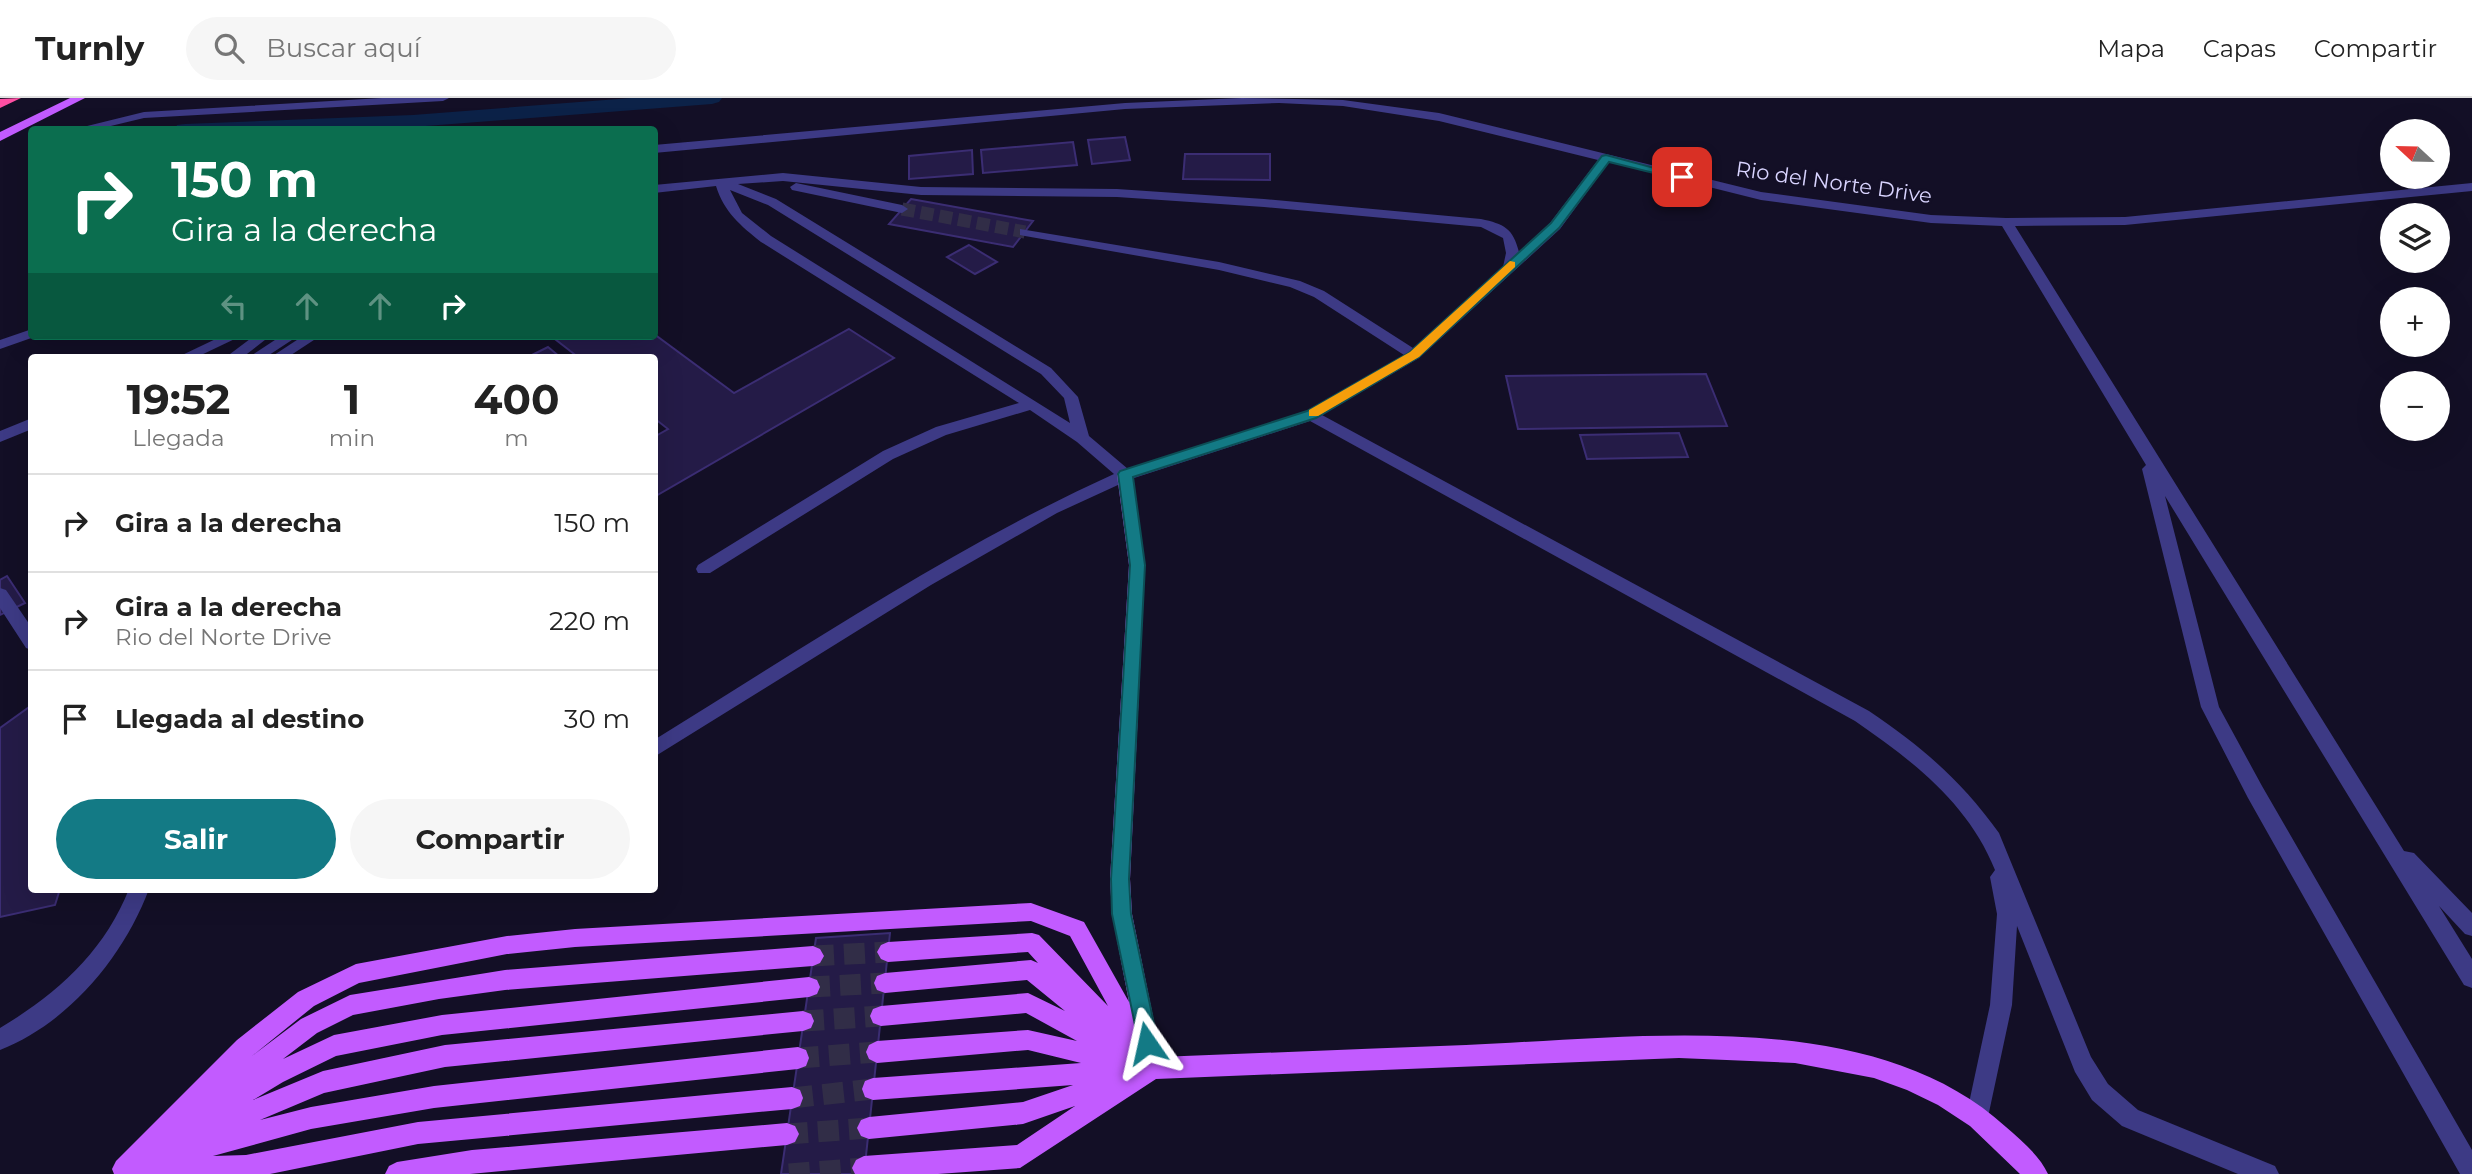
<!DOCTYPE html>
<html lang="es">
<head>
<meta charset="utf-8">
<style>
	body { margin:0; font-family:Montserrat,sans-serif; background:#f6f6f6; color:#222; height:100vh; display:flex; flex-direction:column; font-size:26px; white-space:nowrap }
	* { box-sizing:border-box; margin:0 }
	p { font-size:23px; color:#767676 }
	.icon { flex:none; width:38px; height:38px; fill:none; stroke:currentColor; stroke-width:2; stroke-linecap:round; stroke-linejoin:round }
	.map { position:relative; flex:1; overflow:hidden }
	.panel { position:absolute; left:28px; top:256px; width:630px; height:539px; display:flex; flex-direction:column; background:#fff; border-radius:7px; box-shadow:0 7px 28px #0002 }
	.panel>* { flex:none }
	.hud { position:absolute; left:28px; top:28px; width:630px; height:214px; border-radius:7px; box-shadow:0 7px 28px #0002; background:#0b6e4f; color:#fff; overflow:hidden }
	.needle { width:46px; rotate:292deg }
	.fabs { position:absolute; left:2380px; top:21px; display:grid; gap:14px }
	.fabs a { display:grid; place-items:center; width:70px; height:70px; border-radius:50%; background:#fff; box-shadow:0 7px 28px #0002; font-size:35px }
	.pin { position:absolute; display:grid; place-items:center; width:60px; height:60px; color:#fff; margin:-30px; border-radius:14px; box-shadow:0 4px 10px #0006 }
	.me { position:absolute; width:77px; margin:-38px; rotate:349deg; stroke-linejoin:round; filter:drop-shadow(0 0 5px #0008) }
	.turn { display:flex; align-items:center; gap:24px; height:147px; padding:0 28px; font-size:32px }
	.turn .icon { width:91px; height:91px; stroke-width:2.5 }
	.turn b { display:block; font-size:49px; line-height:60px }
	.lanes { display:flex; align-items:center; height:66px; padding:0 28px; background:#0003; justify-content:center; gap:35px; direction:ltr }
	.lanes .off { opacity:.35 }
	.eta { display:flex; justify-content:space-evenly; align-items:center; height:119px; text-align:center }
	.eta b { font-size:42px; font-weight:700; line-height:49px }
	.cta { display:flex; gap:14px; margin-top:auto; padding:14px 28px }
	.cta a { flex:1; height:80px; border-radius:42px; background:#137a85; color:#fff; font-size:28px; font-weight:700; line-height:80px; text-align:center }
	.cta a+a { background:#f6f6f6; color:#222 }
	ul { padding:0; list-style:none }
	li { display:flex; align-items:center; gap:21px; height:98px; padding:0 28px; border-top:2px solid #e0e0e0 }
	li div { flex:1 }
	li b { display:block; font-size:26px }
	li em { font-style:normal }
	header { display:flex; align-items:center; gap:42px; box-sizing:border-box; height:98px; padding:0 35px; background:#fff; border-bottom:2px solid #e0e0e0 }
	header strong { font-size:33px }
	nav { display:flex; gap:38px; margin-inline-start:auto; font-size:24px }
	.search { width:490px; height:63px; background:#f6f6f6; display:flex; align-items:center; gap:18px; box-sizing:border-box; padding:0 24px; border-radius:38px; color:#767676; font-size:26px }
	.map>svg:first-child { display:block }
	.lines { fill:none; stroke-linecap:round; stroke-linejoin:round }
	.canal { fill:#0c2248; fill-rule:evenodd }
	.building { fill:#241b47; stroke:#3b2d73; stroke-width:2 }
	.minor-tunnel { stroke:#312d47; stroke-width:13; stroke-dasharray:13 6; stroke-linecap:butt }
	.major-tunnel { stroke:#312d47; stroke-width:21; stroke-dasharray:21 10; stroke-linecap:butt }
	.minor { fill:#3d3a85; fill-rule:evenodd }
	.major { fill:#c25bff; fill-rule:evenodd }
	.highway { fill:#ff4fa3; fill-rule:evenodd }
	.route { fill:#137a85; stroke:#0c4f56; stroke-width:2 }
	.slow { fill:#f59e0b }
	.labels { text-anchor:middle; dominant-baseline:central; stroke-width:5; stroke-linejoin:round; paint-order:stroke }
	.far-street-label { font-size:21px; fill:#d9d4ff; stroke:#130f26 }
</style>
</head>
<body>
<header>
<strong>Turnly</strong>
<div class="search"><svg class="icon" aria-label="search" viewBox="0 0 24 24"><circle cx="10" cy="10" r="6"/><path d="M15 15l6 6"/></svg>Buscar aquí</div>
<nav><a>Mapa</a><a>Capas</a><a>Compartir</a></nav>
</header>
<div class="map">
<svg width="2472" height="1076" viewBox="0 0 2472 1076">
	<rect width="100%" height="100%" fill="#130f26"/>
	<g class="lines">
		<path class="canal" d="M631,0H722L719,4L712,6L413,29L175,32L177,27L185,26L413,17Z"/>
	</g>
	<path class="building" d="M1125,39L1130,62L1092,66L1088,42Z
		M1073,44L1077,67L983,75L981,52Z
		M972,52L973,76L909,81V58Z
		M1185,56H1270V82L1183,81Z
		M911,101L1033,123L1013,149L889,126Z
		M969,147L997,164L975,176L947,159Z
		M849,231L894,260L654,399V339L668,331L654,320V259H578L551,238H654V236L734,295Z
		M548,249L560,259H528Z
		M1706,276L1727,328L1518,331L1506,278Z
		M1679,335L1688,359L1587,361L1580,337Z
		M7,478L25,505L0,517V482Z
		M32,607V791H60L55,807L0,819V630Z
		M890,835L864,1076H781L816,840Z"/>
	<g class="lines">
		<path class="minor-tunnel" d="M902,111L1025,134"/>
		<path class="major-tunnel" d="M813,858L888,854
			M809,889L885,885
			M803,923L881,918
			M798,960L877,954
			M792,1000L873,991
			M787,1036L869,1030
			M789,1076L864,1070"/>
		<path class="minor" d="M382,0H449L443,3L144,20L94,32L79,30L144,14Z
			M1242,0L1343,2L1439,15L1761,94L1931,117L2006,120L2125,119L2472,85V93L2125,127L2015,128L2404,753L2414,755L2472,815V838L2465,836L2439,808L2472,861V890L2464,887L2165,398L2219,609L2262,688L2472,1052V1076H2460L2248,700L2201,609L2142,371L2146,367L2002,128L1931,125L1761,102L1609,64L1560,131L1419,260L1322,317L1869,613C1922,649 1961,682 1999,735L2091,959L2108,986L2138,1012L2275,1068L2279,1076H2238L2122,1028L2092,1002L2075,974L2017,828L2012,907L1988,1019L1985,1027L1977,1030L1969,1027L1966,1019L1990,907L1997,816L1990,779L1995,772C1968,705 1913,663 1855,623L1310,323L1131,381L1057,415L931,487L654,659V642C805,549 953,449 1114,376L1077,344L1030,312L946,337L893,361L710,475H698L696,471L698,467L883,353L936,329L1019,305L761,144C741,128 724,114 716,88L654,95V87L783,75L921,89L1117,91L1264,101L1481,121C1504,126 1513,130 1519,154L1550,125L1598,62L1439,23L1343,8L1279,5L1125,11L654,55V47L1125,5ZM783,83L921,97L1117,99L1264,109L1481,129L1503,140L1506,155L1503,169L1413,250L1324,193L1300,183L1219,164L1020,131V137L1025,138L1219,172L1290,189L1314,199L1404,257L1306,314L1128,371L1089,338L1078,299L1051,270L776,101L738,86ZM730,92L768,107L1041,276L1064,300L1070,325L771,138L742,115Z
			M796,85L902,107L908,111L902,115L792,92L790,89Z
			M32,231V238H37L0,251V242Z
			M222,238H241L197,259H178Z
			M254,238H270L243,259H226Z
			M281,238L295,240L266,259H249Z
			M303,238H320L288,259H271Z
			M32,320V331L0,344V333Z
			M0,490L6,492L32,530V552L26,550L0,510Z
			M129,791H149C124,858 69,925 0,952V930C57,896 104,854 129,791Z"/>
		<path class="major" d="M70,0H85L0,43V34Z
			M1125,372L1133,377L1145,467L1130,781L1132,816L1160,953L1159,959C1261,955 1363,951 1466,947C1634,940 1871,906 2006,1029C2021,1042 2040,1058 2048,1076H2020L1970,1028L1938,1007L1907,992L1874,980L1795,965L1679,960L1156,981L1020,1070L938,1076H855L852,1070L856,1062L864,1058L1017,1047L1075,1008L1023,1026L869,1041L861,1038L857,1030L861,1022L869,1019L1023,1004L1073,987L873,1002L865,999L862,991L865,983L873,980L1081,965L1028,952L877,965L869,961L866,954L869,947L877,943L1028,932L1077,943L1026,915L881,928L873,925L870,918L873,911L881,908L1028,895L1065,913L1027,882L885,895L877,892L874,885L877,878L885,875L1031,862L1038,865L1028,854L888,864L881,861L877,854L881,847L888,844L1032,835L1039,837L1108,908L1070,838L1031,823L575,849L507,856L359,885L314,908L252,958L301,921L350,897L505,872L813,848L820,851L824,858L820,865L813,868L505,892L439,901L353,917L317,935L283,961L334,937L442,917L809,879L817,882L820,889L817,896L809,899L442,937L336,958L283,984L253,1002L323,973L445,947L803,913L811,916L814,923L811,930L803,933L445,969L324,995L260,1022L311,1009L434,988L798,949L806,952L809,960L806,968L798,971L434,1010L311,1031L213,1058L246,1057L418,1024L792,989L800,992L803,1000L800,1008L792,1011L418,1046L270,1076H114L112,1071L116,1063L237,942L298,894L356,866L507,838L575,831L1031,805L1084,824L1129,904L1112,816L1110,781L1129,467L1117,377Z
			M787,1025L795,1028L799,1036L795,1044L787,1047L470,1076H385L389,1068L397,1064L472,1052Z"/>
		<path class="highway" d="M21,0L0,10V1Z"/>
	</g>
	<path class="route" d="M1606,57L1688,79L1682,82L1609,64L1559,130L1419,259L1316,320L1133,379L1145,467L1129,781L1131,816L1158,945L1155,951L1147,954L1140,951L1112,816L1111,781L1130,467L1118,376L1120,373L1307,313L1410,254L1551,125L1602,58Z"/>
	<path class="slow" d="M1510,163L1515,164V169L1419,259L1318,318H1309V312L1410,254Z"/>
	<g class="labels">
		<g class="far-street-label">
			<text transform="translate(1834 84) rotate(8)">Rio del Norte Drive</text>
		</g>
	</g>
</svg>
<div class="fabs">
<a><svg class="needle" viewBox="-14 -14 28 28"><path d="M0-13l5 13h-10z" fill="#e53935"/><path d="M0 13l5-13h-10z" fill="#767676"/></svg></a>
<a><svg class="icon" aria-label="layers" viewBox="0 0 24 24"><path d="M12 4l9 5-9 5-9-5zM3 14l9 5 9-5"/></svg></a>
<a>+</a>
<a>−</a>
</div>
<div class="pin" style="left:1682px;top:79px;background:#d93025"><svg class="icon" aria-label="arrive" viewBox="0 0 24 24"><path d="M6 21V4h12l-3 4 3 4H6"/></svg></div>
<svg class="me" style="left:1147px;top:945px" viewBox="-20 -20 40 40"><path d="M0-17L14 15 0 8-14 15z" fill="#137a85" stroke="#fff" stroke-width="4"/></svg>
<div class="hud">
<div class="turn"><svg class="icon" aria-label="right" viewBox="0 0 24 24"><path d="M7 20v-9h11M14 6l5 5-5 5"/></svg><div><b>150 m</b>Gira a la derecha</div></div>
<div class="lanes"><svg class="icon off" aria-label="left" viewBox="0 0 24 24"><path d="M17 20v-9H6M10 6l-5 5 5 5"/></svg><svg class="icon off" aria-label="ahead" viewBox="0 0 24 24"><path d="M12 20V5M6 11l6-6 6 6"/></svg><svg class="icon off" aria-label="ahead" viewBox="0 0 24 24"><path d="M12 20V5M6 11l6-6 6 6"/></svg><svg class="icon" aria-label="right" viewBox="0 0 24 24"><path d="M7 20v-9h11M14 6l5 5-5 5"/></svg></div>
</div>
<section class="panel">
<div class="eta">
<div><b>19:52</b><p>Llegada</p></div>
<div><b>1</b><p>min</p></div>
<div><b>400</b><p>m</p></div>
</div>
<ul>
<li><svg class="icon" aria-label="right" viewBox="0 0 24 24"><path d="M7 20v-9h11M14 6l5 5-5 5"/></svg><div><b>Gira a la derecha</b></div><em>150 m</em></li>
<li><svg class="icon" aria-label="right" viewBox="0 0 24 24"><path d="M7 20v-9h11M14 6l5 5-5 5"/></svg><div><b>Gira a la derecha</b><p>Rio del Norte Drive</p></div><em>220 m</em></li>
<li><svg class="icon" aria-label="arrive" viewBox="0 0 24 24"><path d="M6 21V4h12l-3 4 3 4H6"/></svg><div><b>Llegada al destino</b></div><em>30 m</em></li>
</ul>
<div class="cta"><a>Salir</a><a>Compartir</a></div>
</section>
</div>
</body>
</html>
